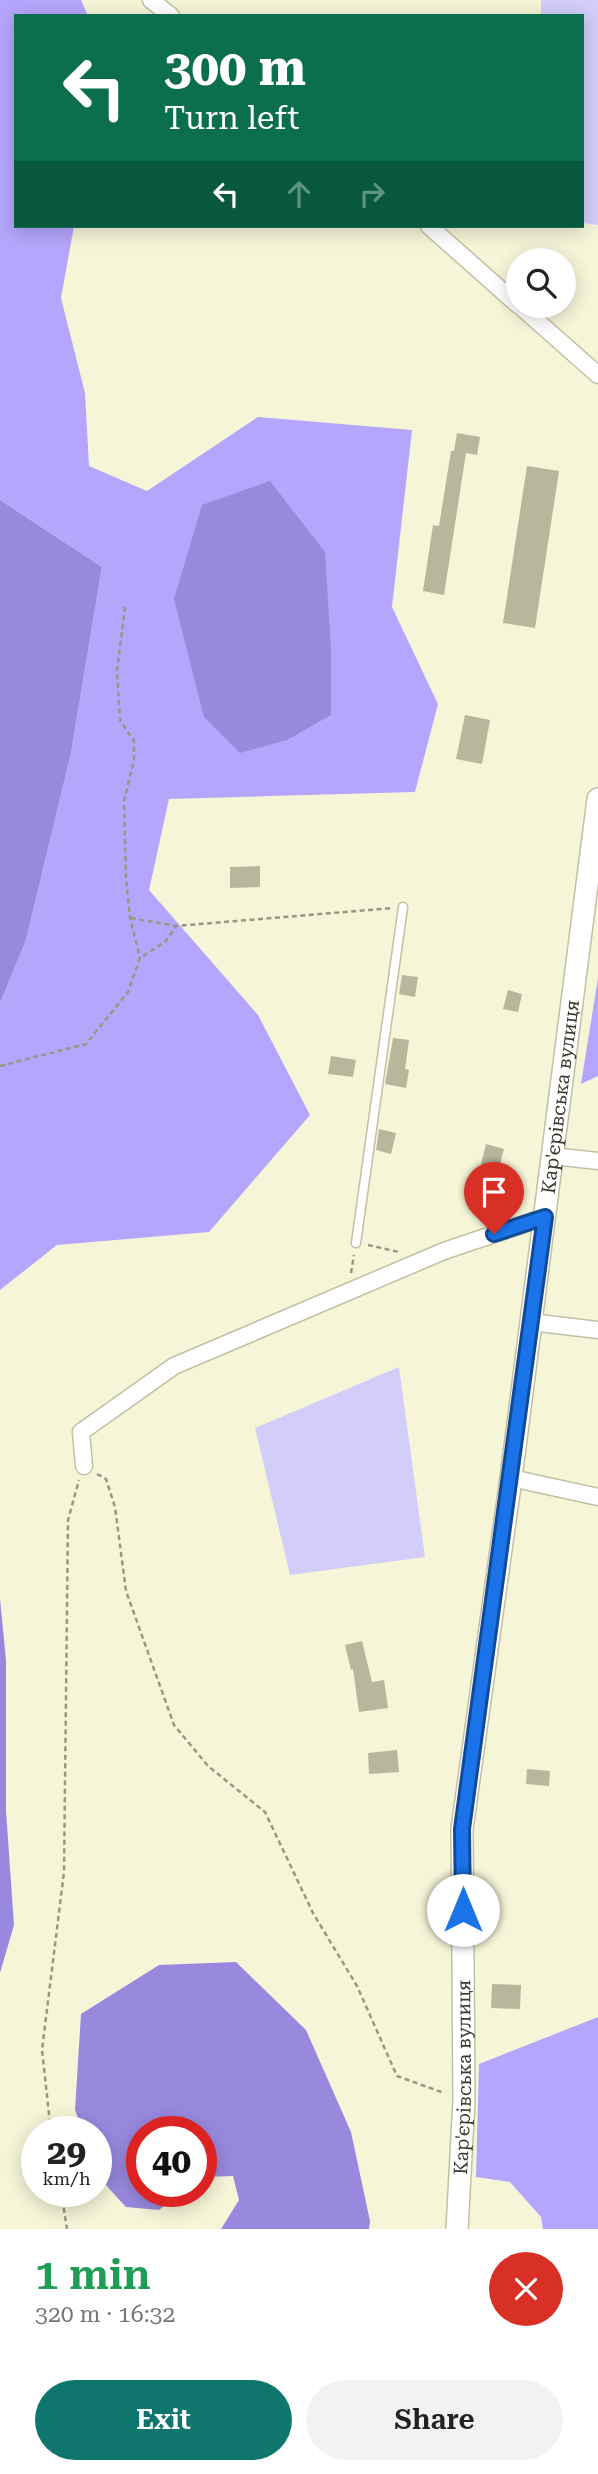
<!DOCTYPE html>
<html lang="en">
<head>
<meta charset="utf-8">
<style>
	body { margin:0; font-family:"Roboto Serif",serif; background:#f2f2f2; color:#222; height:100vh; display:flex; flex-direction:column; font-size:26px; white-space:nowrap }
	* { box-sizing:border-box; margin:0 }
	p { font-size:23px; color:#767676 }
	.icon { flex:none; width:38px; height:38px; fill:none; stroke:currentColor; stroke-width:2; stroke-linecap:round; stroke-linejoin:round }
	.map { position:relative; height:2229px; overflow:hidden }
	.sheet { display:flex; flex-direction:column; background:#fff; flex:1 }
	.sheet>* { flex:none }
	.guide { position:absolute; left:14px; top:14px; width:570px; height:214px; border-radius:0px; box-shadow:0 4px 18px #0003; background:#0b6e4f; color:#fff; overflow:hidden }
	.tools { position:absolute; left:506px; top:248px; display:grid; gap:14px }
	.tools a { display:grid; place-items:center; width:70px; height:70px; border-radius:50%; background:#fff; box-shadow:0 4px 18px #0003; font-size:35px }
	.speed { position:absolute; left:21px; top:2116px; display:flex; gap:14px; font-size:35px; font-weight:700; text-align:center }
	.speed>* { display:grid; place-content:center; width:91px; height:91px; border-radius:50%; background:#fff; box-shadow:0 4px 18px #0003; line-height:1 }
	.speed small { font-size:18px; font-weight:400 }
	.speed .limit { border:10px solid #d22; background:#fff; color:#111 }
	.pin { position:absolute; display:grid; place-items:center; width:60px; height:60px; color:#fff; margin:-72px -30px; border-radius:50% 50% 50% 0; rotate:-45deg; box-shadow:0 0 7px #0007 }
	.pin .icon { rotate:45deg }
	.me { position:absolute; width:77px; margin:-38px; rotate:0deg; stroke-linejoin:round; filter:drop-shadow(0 0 5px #0008) }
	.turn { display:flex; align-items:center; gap:24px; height:147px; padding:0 35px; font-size:32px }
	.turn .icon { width:91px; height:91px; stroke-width:2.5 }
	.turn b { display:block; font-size:49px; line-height:60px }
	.lanes { display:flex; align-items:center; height:66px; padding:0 35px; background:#0003; justify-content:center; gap:35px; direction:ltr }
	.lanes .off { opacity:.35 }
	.round { display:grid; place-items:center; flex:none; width:74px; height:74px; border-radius:37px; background:#f2f2f2 }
	.overview { display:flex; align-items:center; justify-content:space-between; height:119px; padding:0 35px }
	h1 { font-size:42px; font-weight:600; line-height:52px; color:#1e9e55 }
	.button { display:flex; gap:14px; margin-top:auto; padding:14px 35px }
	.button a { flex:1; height:80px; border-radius:42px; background:#0f766e; color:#fff; font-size:28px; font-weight:600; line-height:80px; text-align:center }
	.button a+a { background:#f2f2f2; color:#222 }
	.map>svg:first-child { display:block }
	.green { fill:#d2cdf9 }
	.forest { fill:#b5a6fd }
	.water { fill:#9889de }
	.building { fill:#b8b69b }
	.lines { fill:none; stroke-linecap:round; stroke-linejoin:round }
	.lane-casing { stroke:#c2c0a4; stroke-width:11 }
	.street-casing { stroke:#c2c0a4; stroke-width:19 }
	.secondary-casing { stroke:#c2c0a4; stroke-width:24 }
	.path { stroke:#989782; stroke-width:2.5; stroke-dasharray:5 3.5; stroke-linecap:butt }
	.lane { stroke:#fff; stroke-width:8 }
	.street { stroke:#fff; stroke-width:16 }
	.secondary { stroke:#fff; stroke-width:21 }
	.route-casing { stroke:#114b97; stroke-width:18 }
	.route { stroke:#1a73e8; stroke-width:12 }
	.labels { text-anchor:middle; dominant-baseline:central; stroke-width:5; stroke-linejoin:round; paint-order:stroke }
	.street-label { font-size:19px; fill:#38382c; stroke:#f7f5d8 }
</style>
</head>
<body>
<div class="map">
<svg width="598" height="2229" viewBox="0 0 598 2229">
	<rect width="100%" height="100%" fill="#f7f5d8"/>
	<path class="green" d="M541,0H598V225L583,223V16H541Z
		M399,1367L425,1557L290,1575L255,1428Z"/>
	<path class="forest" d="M0,0H81L88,16H16V226H74L61,298L85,393L89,466L147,491L258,417L412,430L392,607L438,704L415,792L169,799L149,890L258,1015L310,1115L209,1232L57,1245L0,1290V1003L26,940L71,753L102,567L0,500Z
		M598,978V1076L581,1084Z
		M598,2017V2229H543L541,2217L510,2182L476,2177L479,2064Z"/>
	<path class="water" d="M270,481L325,552L331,649V715L287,740L240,753L204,717L174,599L202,505Z
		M0,500L102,567L71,753L26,940L0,1003Z
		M0,1599L6,1660V1811L14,1925L0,1973Z
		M236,1962L306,2030L351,2132L370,2221L369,2229H221L239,2200L233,2176L201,2177V2132H142V2191H183L159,2210L126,2207C96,2174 96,2177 96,2132L83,2131L75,2110L81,2014L159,1965Z"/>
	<path class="building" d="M457,433L480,437L477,455L466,453L444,595L423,591L433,525L439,526L451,451H454Z
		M527,466L559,471L535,628L503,623Z
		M465,715L490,720L482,764L456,759Z
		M260,866V887L230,888V867Z
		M402,975L418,977L415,997L399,994Z
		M508,990L522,994L518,1012L503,1009Z
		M393,1038L409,1040L405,1069L409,1070L406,1088L385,1084Z
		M331,1056L356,1060L353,1077L328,1074Z
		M379,1129L396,1133L391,1154L376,1150Z
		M486,1144L504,1149L499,1168L481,1164Z
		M362,1641L372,1682L384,1680L388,1708L359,1712L353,1669L351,1670L345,1645Z
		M397,1750L399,1772L369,1774L368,1753Z
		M527,1769L550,1771L549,1786L526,1784Z
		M492,1984L521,1985L520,2009L491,2008Z"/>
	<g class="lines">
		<g class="lane-casing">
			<path id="lane" d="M356,1243L403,907"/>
		</g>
		<g class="street-casing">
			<path id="street" d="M151,0L171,16
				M429,226L518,305
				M520,306L598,375
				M553,1156L598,1161
				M531,1322L598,1330
				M84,1466L81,1432L174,1366L444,1251L545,1217
				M511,1478L598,1497"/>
		</g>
		<g class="secondary-casing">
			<g id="secondary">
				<path id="s1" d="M457,2229L464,2100L462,1829L511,1478L598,799"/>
			</g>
		</g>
		<path class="path" d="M125,607L117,671L120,720L134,741V760L124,801L126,879L130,918L140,958
			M131,918L176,926
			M0,1066L86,1044L128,992L140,958L166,941L176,926L393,908
			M368,1245L399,1252
			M351,1273L354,1255
			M97,1474L106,1479L115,1507L126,1591L174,1725L208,1766L265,1812L313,1913L357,1986L397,2076L444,2093
			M51,2132L42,2050L64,1872L68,1520L79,1480
			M61,2191L67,2229"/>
		<use href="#lane" class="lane"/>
		<use href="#street" class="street"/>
		<use href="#secondary" class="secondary"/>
	</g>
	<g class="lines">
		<g class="route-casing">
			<path id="route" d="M463,1910L462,1829L545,1217L494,1234"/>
		</g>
		<use href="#route" class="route"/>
	</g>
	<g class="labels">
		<g class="street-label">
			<text stroke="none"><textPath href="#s1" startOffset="1139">Кар'єрівська вулиця</textPath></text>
			<text stroke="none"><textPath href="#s1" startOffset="152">Кар'єрівська вулиця</textPath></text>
		</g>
	</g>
</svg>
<div class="tools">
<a><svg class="icon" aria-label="search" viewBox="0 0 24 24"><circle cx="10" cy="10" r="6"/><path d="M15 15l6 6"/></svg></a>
</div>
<div class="speed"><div>29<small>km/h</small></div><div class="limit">40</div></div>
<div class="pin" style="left:494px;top:1234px;background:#d93025"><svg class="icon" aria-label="arrive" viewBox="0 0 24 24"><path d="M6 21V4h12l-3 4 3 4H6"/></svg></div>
<svg class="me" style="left:463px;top:1910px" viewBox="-20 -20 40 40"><circle r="19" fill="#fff"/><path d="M0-13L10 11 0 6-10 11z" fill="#1a73e8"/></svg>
<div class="guide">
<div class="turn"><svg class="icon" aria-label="left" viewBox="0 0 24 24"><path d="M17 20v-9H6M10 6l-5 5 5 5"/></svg><div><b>300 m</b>Turn left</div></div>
<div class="lanes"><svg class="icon" aria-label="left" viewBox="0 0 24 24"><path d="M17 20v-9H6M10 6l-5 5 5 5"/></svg><svg class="icon off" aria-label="ahead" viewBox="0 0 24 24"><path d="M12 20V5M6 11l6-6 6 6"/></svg><svg class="icon off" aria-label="right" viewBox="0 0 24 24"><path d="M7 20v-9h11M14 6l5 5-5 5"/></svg></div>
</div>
</div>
<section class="sheet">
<div class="overview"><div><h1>1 min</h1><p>320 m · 16:32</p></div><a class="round" style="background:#d93025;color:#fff"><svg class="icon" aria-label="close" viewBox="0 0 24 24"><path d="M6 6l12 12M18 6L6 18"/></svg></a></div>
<div class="button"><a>Exit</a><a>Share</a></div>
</section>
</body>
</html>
